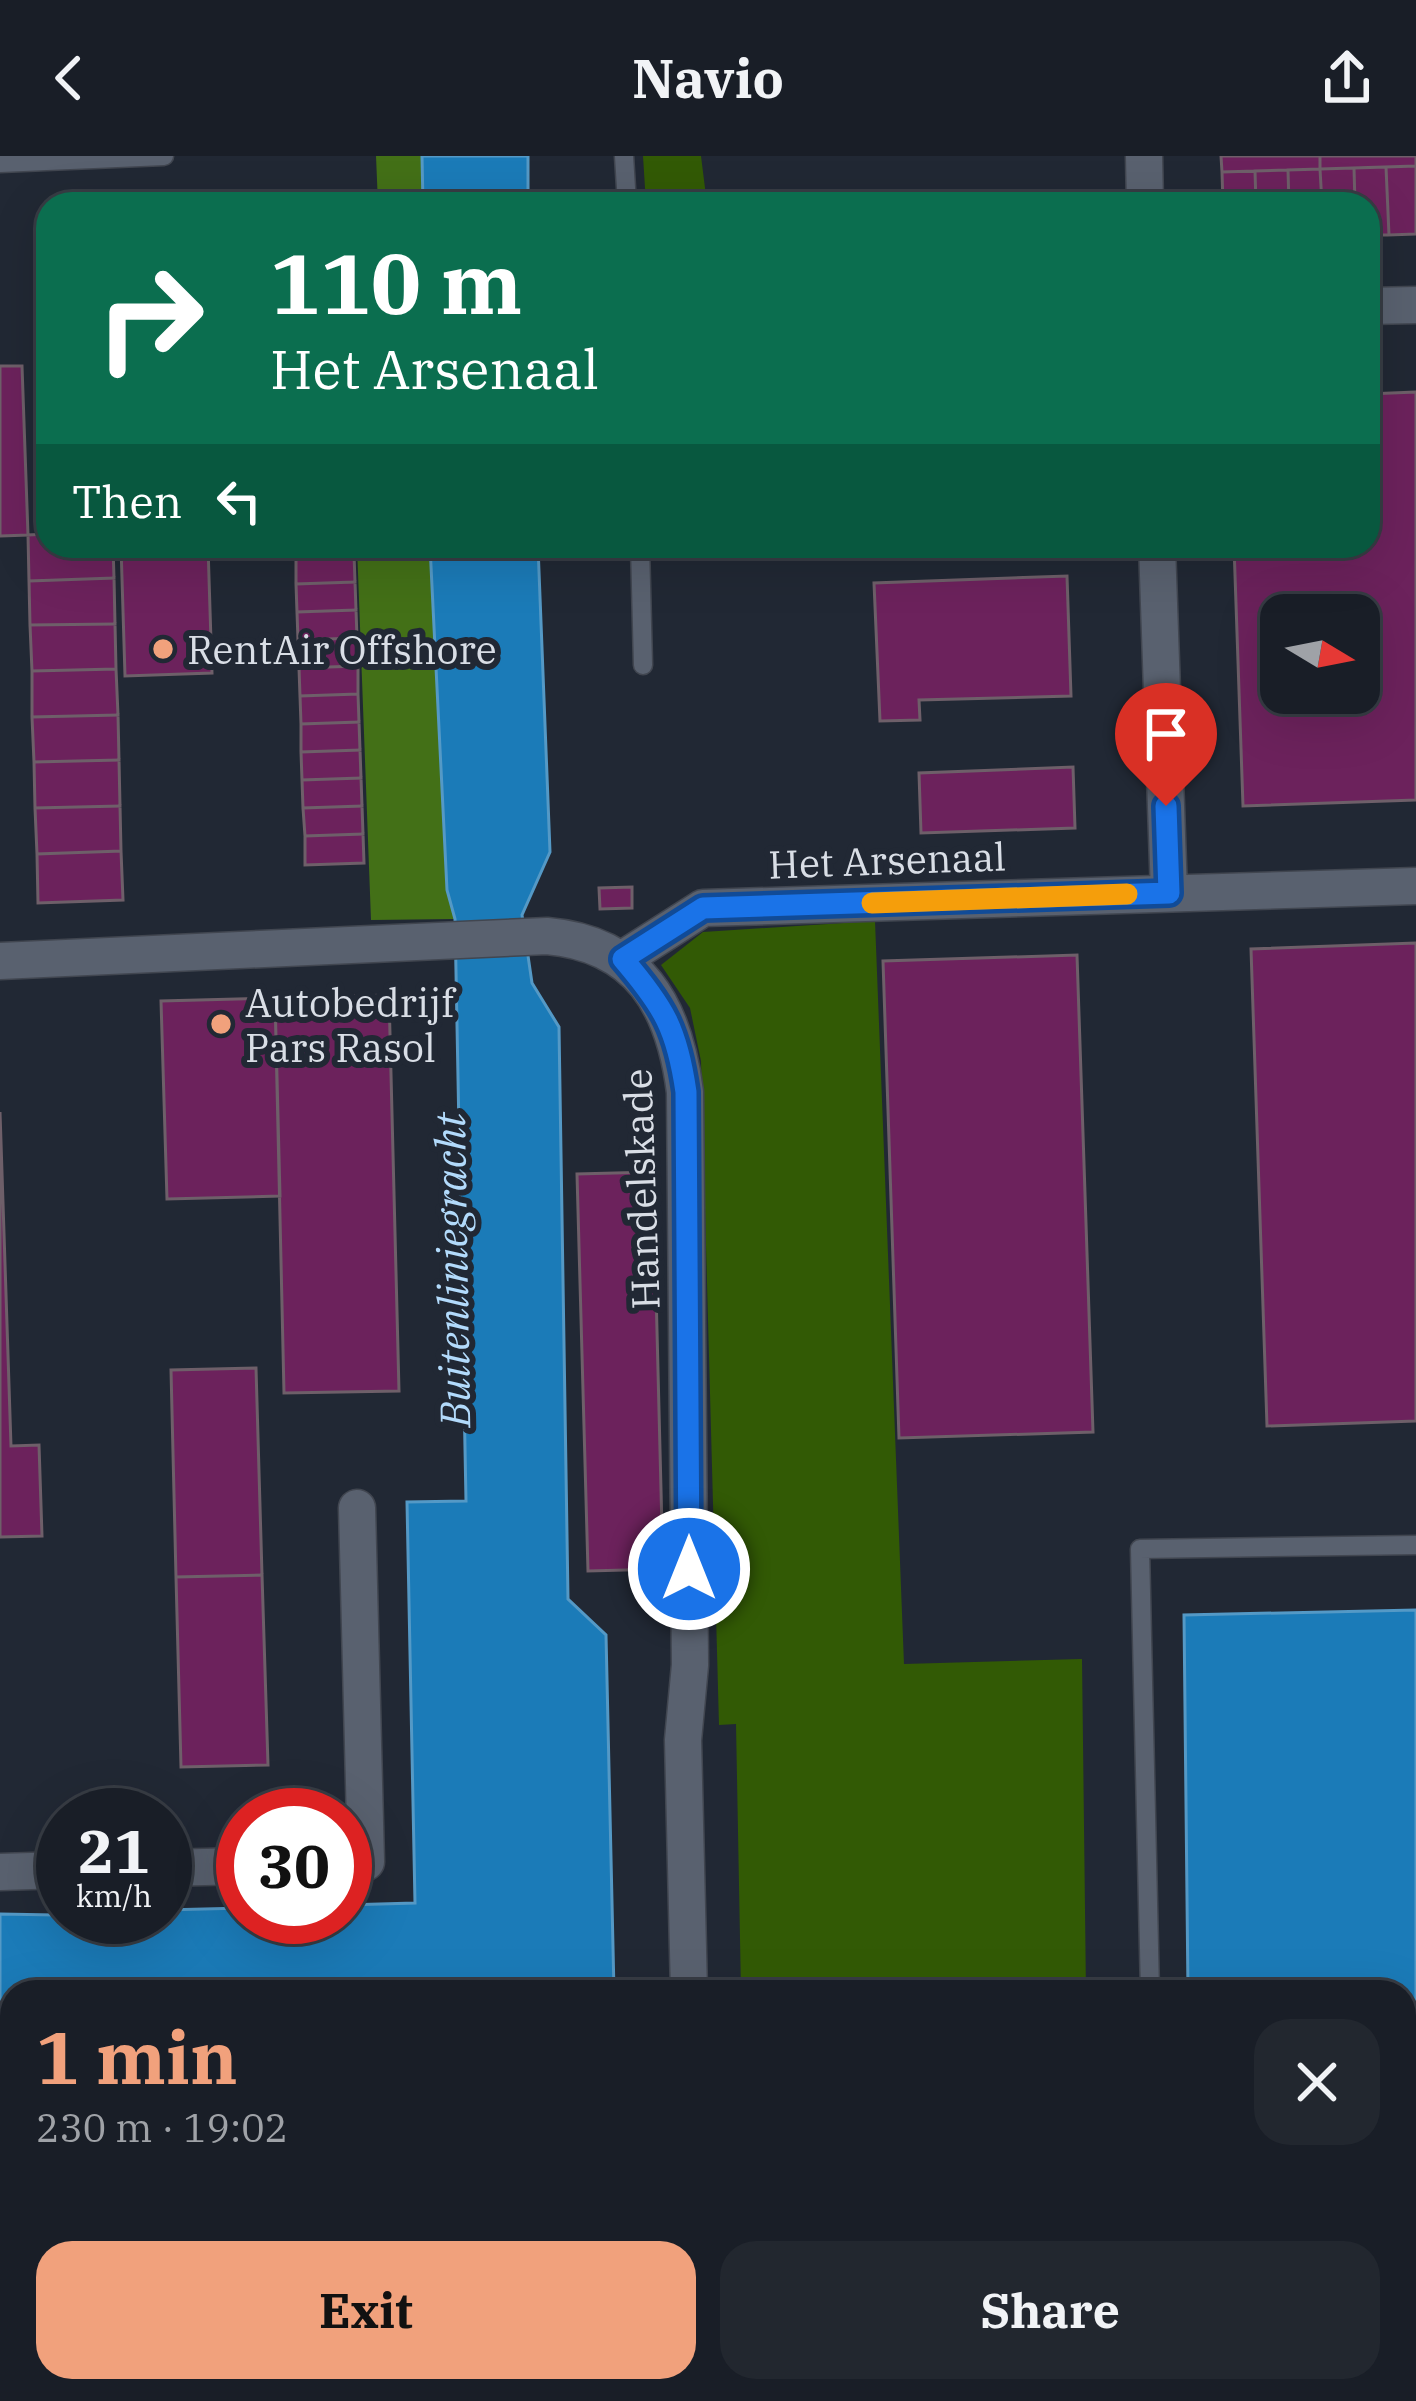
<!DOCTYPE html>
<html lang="en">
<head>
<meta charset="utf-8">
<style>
	body { margin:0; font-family:"IBM Plex Serif",serif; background:#22272f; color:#f1f3f6; height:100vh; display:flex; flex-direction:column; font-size:45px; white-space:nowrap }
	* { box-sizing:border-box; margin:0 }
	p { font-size:39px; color:#9fa2a7 }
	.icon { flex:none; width:66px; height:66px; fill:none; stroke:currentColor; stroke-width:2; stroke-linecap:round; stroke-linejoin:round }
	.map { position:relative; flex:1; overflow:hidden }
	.sheet { position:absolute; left:0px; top:1824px; width:1416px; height:423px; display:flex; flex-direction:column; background:#191e27; border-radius:36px 36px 0 0; box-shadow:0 12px 48px #0002,0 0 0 3px #373c44 }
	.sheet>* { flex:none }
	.top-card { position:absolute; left:36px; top:36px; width:1344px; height:366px; border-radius:36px; box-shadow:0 12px 48px #0002,0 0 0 3px #373c44; background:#0b6e4f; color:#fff; overflow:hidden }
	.needle { width:78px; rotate:100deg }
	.fabs { position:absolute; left:1260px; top:438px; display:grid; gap:24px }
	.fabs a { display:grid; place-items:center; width:120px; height:120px; border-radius:24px; background:#191e27; box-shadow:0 12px 48px #0002,0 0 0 3px #373c44; font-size:60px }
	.speed { position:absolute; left:36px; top:1632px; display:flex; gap:24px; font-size:60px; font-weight:700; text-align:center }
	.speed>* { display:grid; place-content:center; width:156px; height:156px; border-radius:50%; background:#191e27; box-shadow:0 12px 48px #0002,0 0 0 3px #373c44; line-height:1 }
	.speed small { font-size:30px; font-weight:400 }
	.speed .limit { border:18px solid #d22; background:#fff; color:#111 }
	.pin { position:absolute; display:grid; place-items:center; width:102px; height:102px; color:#fff; margin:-123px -51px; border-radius:50% 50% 50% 0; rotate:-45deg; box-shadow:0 0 12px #0007 }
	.pin .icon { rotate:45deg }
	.me { position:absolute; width:132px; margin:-66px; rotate:0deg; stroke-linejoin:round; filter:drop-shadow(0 0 9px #0008) }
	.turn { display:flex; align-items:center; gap:42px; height:252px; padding:0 36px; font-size:54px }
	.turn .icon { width:156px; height:156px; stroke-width:2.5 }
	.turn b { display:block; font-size:84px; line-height:102px }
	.then { display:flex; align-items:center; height:114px; padding:0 36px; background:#0003; gap:24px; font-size:45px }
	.round { display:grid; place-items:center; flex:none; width:126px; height:126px; border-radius:36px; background:#22272f }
	.headline { display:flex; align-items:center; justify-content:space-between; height:204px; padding:0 36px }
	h1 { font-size:72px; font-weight:700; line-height:90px; color:#f1a17c }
	.button { display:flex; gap:24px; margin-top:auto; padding:24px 36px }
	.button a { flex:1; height:138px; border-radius:36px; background:#f1a17c; color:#111; font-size:48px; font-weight:700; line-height:138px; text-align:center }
	.button a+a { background:#22272f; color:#f1f3f6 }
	header { display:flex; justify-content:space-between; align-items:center; height:156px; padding:0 36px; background:#191e27; font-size:54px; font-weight:700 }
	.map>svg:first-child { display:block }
	.green { fill:#325a05 }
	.forest { fill:#437017 }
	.water { fill:#1b7bb8; stroke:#5499c6; stroke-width:3 }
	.building { fill:#6c225c; stroke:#6e5f69; stroke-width:3; fill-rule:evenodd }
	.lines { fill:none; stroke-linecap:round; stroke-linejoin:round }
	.lane-casing { stroke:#414650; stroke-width:21 }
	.street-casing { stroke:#414650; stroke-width:39 }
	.lane { stroke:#59616f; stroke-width:18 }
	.street { stroke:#59616f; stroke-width:36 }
	.route-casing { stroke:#114b97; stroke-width:30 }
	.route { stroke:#1a73e8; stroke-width:21 }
	.slow { stroke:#f59e0b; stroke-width:21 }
	.poi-dot { fill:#f1a17c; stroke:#212834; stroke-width:4.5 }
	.labels { text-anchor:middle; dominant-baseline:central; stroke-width:12; stroke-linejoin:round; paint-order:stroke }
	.poi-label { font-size:39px; fill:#d9dee6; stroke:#212834; text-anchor:start }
	.street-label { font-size:39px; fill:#d9dee6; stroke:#212834 }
	.water-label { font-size:42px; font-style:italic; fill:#b2dafb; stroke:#212834 }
</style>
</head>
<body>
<header><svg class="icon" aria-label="back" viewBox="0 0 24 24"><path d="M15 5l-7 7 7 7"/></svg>Navio<svg class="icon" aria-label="share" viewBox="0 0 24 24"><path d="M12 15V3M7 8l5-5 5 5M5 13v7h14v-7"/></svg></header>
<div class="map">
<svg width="1416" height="2245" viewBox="0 0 1416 2245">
	<rect width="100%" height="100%" fill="#212834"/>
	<path class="green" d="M643,0H701L707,48H646Z
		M875,765L904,1508L1082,1503L1086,1836H741L736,1568L719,1569L701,905L690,852L661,809L703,776Z
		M748,2235H1092V2245H757Z"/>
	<path class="forest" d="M376,0H422L423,48H378Z
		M357,390H430L447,734L455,763L371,764Z"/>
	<path class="water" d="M422,0H528V48H423Z
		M430,390H538L550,696L522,759L532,827L559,871L568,1443L606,1479L614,1836H12V2235H623L624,2245H0V1758L165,1761V1754L243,1752V1761H345V1749L415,1747L407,1346L466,1345L455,763L447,734Z
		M1416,1454V2245H1192V2235H1404V1836H1188L1184,1459Z"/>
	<path class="building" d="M1221,0H1320V13L1222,16Z
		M1320,0H1416V10L1320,13Z
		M1416,10V78L1389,79L1386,11Z
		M1386,11L1389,79H1368V48H1355L1354,12Z
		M1354,12L1355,48H1322L1320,13Z
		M1320,13L1322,48H1289L1288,14Z
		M1288,14L1289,48H1256L1255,15Z
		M1255,15L1256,48H1223L1222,16Z
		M1054,39V48H862L865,46Z
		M288,42V48H196V44Z
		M196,44V48L81,47H83Z
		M0,210H22L28,379L0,380Z
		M1416,236V644L1243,650L1234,390H1368V238ZM1281,459H1359V537H1281Z
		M48,378V390H113L114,422L29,425L28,379Z
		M121,390H208L212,517L125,520Z
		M295,390H354V398L296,400Z
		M354,398L355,426L296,428V400Z
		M1067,420L1071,540L919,544L920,564L880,565L874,427Z
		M114,422L115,468L30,469L29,425Z
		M355,426L356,454L297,456L296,428Z
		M356,454L357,482L298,484L297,456Z
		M115,468L116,513L32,515L30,469Z
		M357,482L358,510L299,512L298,484Z
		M358,510V538L300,540L299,512Z
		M116,513L118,559L32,561V515Z
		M358,538L359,566L301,568L300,540Z
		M118,559L119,604L34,606L32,561Z
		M359,566L360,594L301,596V568Z
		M360,594L361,622L302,624L301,596Z
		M119,604L120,650L35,652L34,606Z
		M1073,611L1075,672L921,677L919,617Z
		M361,622L362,650L303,652L302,624Z
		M120,650L121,695L37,698L35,652Z
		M362,650L363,678L305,680L303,652Z
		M363,678L364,707L305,709V680Z
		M121,695L123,744L38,747L37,698Z
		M632,731V752L600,753L599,732Z
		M1416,787V1265L1267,1270L1251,793Z
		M1077,799L1093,1276L899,1282L883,805Z
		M389,839L399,1235L284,1237L275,842Z
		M275,842L280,1040L167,1043L161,845Z
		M0,956L11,1290L39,1289L42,1380L0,1381Z
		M653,1016L663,1413L588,1415L577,1018Z
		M256,1212L262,1419L176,1421L171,1214Z
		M262,1419L268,1609L181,1611L176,1421Z"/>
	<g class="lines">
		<g class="lane-casing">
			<path id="lane" d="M624,0L627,48
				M0,7L164,0
				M640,390L643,509
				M1150,1836L1140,1393L1416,1389
				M1158,2235L1159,2245"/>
		</g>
		<g class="street-casing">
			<path id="street" d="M1144,0L1145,48
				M1368,150L1416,149
				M1157,390L1169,737
				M623,803L703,752L1416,730
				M0,805L547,780C639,788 674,849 685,936L690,1509L683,1584L689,1836
				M345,1707L366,1706L357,1352
				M165,1712L243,1710
				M0,1716L63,1714
				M698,2235V2245"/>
		</g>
		<use href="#lane" class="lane"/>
		<use href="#street" class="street"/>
	</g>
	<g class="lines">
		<g class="route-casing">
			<path id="route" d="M689,1413L686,936C677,873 664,851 623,803L703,752L1169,737L1166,650"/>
		</g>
		<use href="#route" class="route"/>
		<path class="slow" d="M872,747L1127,738"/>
	</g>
	<g class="poi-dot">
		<circle cx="163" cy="493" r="12"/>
		<circle cx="221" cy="868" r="12"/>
	</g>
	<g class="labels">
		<g class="poi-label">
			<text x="187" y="493">RentAir Offshore</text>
			<text x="245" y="846">Autobedrijf<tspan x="245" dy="45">Pars Rasol</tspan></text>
		</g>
		<g class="street-label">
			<text transform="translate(887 704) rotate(-2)">Het Arsenaal</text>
			<text transform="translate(641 1033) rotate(-92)">Handelskade</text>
		</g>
		<g class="water-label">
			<text transform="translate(452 1114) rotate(-91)">Buitenliniegracht</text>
		</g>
	</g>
</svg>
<div class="fabs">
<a><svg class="needle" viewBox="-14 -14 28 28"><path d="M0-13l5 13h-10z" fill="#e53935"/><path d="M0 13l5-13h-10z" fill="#9fa2a7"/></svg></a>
</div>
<div class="speed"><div>21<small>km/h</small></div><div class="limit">30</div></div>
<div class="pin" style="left:1166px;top:650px;background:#d93025"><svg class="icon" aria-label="arrive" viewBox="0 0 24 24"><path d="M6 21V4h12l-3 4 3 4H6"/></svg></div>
<svg class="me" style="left:689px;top:1413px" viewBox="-20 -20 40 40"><circle r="17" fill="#1a73e8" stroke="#fff" stroke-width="3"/><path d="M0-11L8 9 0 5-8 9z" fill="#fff"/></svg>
<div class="top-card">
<div class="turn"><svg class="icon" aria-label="right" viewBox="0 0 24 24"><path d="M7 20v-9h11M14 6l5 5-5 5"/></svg><div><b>110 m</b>Het Arsenaal</div></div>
<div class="then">Then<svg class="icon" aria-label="left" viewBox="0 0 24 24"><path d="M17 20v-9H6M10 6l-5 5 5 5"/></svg></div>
</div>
<section class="sheet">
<div class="headline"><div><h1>1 min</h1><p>230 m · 19:02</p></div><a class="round"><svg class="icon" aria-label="close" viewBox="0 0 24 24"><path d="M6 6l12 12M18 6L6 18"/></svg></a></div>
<div class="button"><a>Exit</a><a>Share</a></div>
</section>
</div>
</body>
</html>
